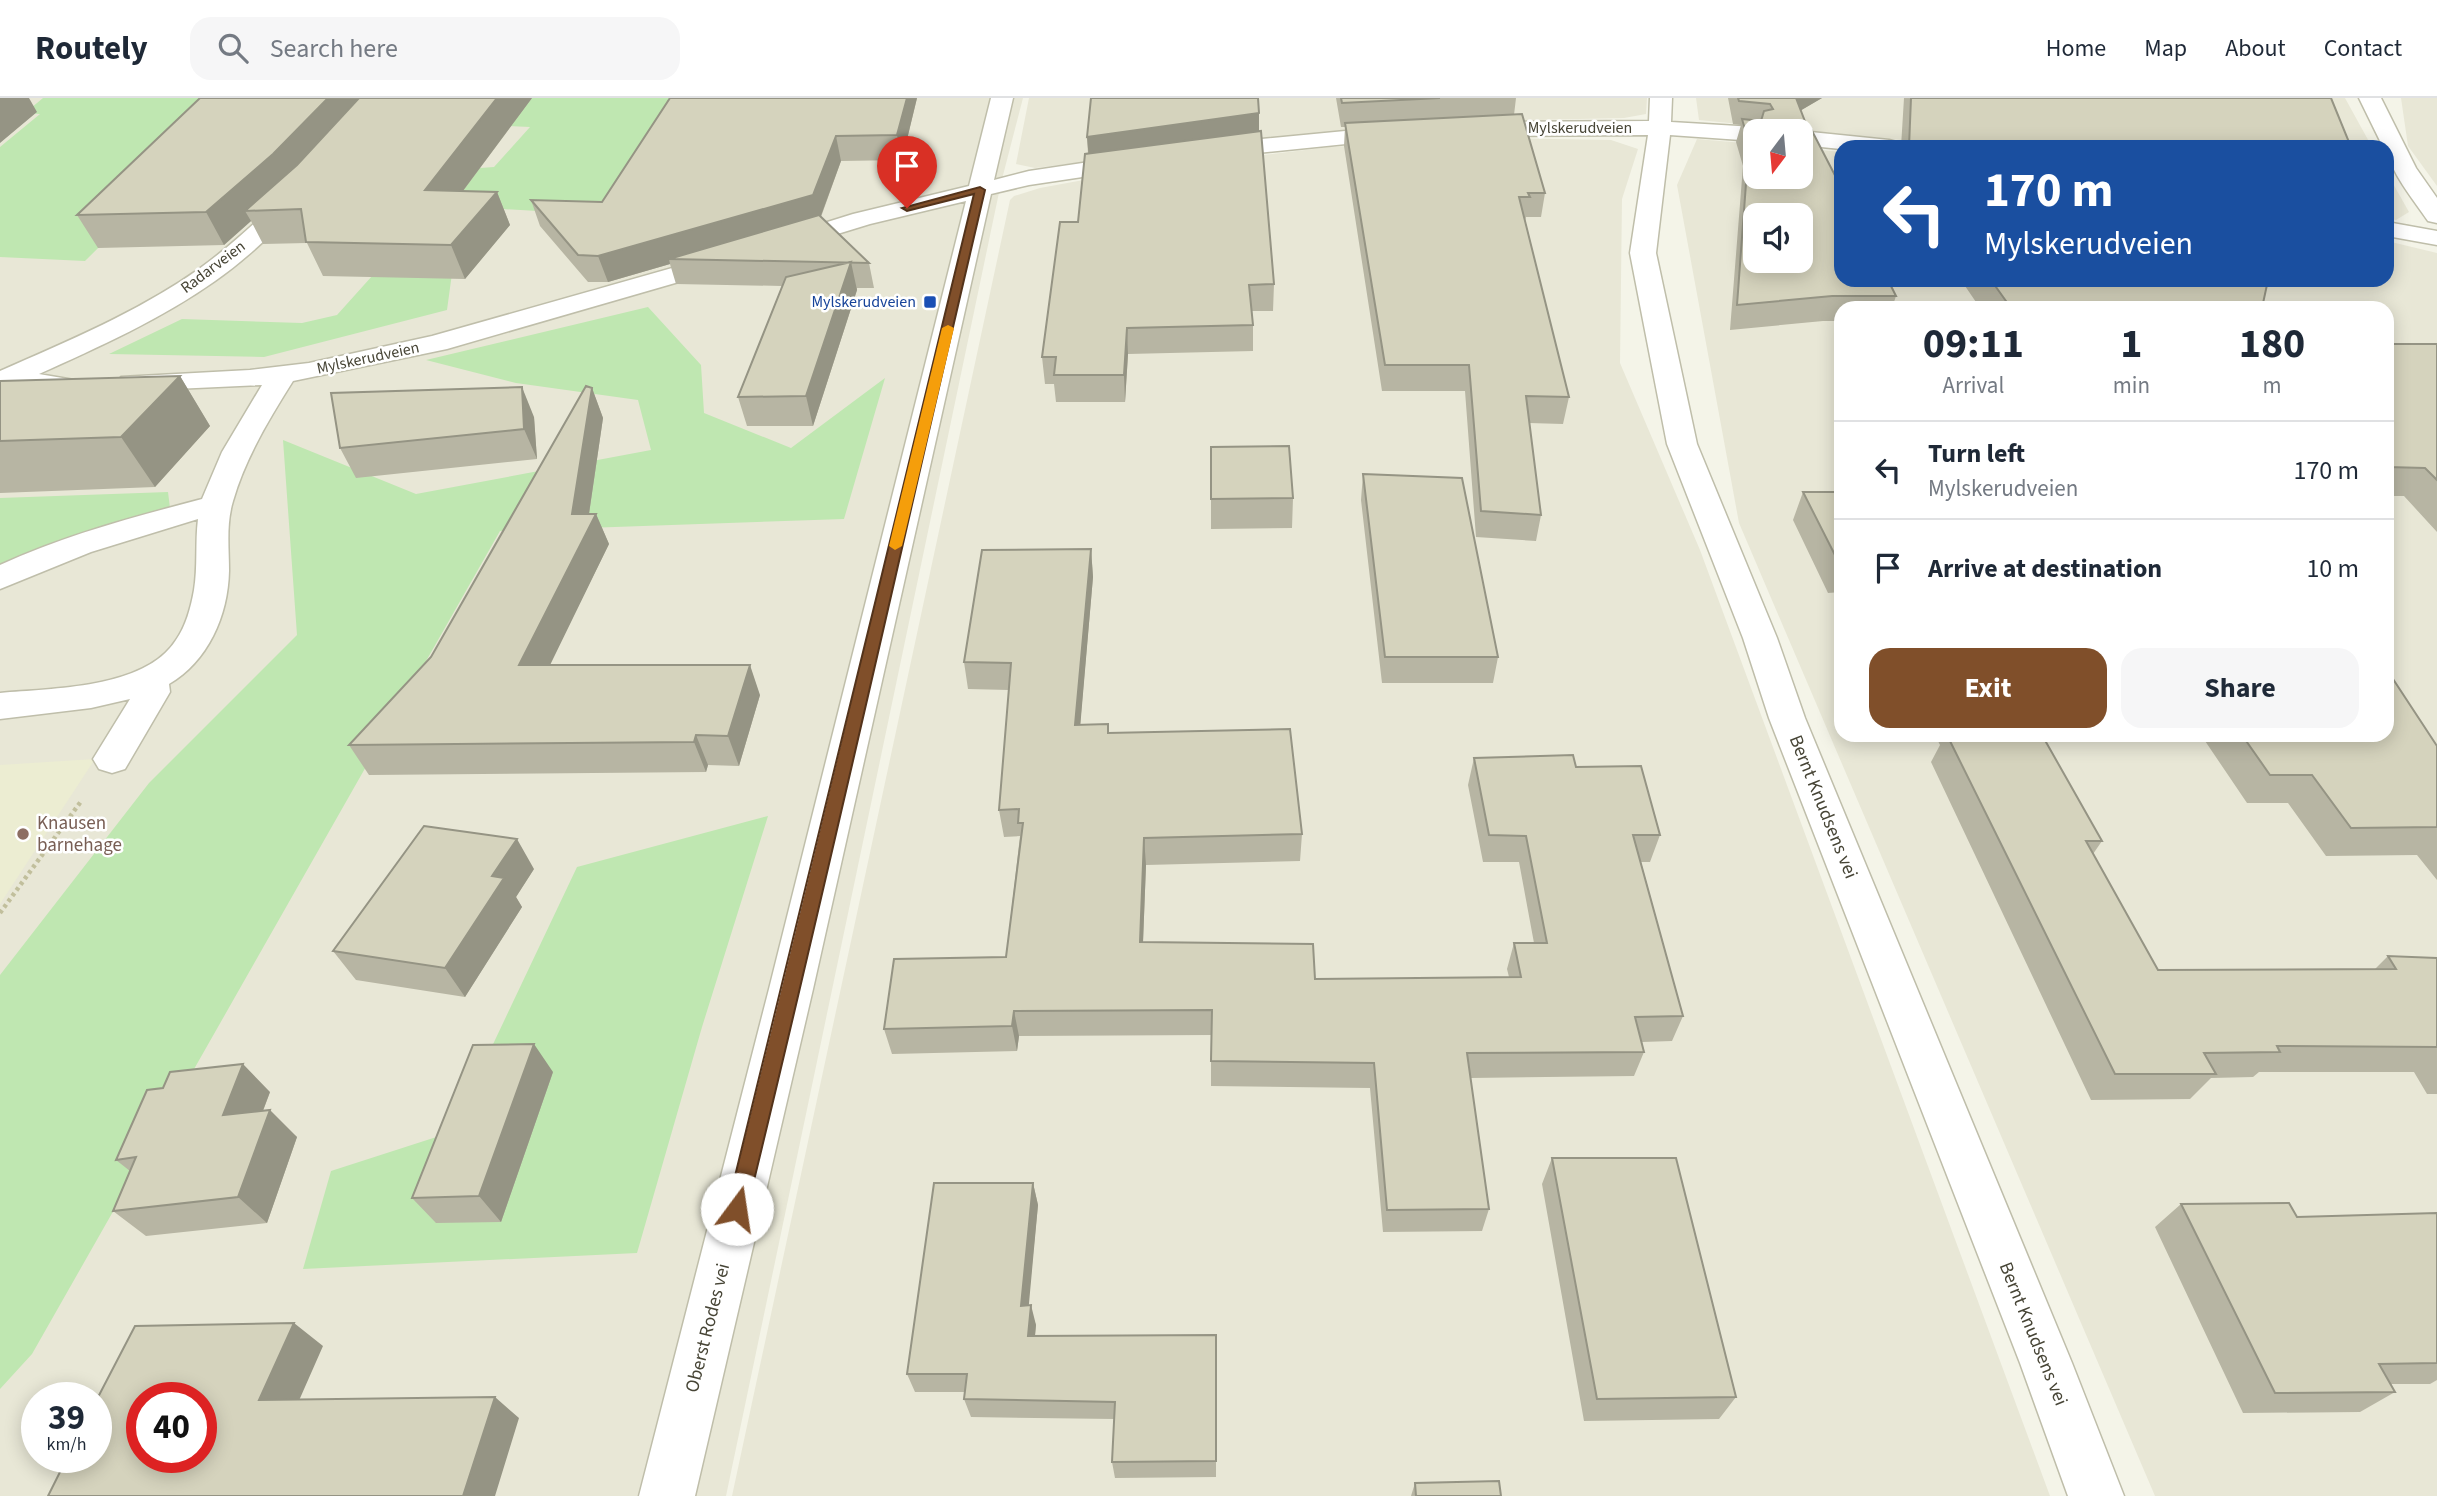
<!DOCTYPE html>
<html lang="en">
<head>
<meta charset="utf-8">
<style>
	body { margin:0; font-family:"Source Sans 3",sans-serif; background:#f6f6f7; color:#1f2937; height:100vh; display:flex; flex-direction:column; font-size:26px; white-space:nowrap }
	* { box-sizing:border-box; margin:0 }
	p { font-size:23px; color:#747a83 }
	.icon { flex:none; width:38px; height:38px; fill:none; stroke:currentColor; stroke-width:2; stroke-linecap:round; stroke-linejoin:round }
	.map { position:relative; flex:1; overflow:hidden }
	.sheet { position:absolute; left:1834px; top:203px; width:560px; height:441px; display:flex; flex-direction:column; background:#fff; border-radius:21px; box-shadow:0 4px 18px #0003 }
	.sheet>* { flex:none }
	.banner { position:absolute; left:1834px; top:42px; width:560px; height:147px; border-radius:21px; box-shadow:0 4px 18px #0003; background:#1a4fa0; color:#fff; overflow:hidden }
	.needle { width:46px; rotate:196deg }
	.fabs { position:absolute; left:1743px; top:21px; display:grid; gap:14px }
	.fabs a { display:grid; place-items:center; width:70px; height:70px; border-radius:14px; background:#fff; box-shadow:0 4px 18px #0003; font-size:35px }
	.speed { position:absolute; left:21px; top:1284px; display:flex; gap:14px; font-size:35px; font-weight:700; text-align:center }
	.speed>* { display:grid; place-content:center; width:91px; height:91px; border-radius:50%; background:#fff; box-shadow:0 4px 18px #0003; line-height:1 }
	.speed small { font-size:18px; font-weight:400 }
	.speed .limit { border:10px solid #d22; background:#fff; color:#111 }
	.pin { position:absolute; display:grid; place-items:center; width:60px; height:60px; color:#fff; margin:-72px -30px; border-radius:50% 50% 50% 0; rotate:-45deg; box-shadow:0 0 7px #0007 }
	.pin .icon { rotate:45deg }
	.me { position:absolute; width:77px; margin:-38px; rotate:14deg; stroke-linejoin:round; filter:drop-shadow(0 0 5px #0008) }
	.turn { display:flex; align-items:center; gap:24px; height:147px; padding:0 35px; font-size:32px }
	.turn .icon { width:91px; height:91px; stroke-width:2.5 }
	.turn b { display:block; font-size:49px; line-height:60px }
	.eta { display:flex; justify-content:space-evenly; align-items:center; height:119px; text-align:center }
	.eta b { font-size:42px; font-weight:700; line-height:49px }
	.primary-button { display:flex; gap:14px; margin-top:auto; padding:14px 35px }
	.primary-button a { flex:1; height:80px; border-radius:21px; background:#804f2a; color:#fff; font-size:28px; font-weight:700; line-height:80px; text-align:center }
	.primary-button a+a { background:#f6f6f7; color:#1f2937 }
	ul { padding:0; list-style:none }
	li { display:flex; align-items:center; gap:21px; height:98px; padding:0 35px; border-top:2px solid #e0e1e3 }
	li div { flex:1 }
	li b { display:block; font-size:26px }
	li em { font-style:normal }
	header { display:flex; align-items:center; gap:42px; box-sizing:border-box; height:98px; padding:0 35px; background:#fff; border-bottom:2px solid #e0e1e3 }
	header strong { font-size:33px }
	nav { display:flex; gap:38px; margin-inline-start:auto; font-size:24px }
	.search { width:490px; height:63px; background:#f6f6f7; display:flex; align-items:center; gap:18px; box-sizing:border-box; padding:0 24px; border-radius:21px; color:#747a83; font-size:26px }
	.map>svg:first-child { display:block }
	.residential { fill:#e8e7d6; fill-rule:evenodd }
	.education { fill:#ecedd2 }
	.green { fill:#bfe7b1 }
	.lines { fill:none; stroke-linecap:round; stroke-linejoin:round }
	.minor-casing { stroke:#bfbeaa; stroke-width:3 }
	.path { stroke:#c1bf9c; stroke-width:4.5; stroke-dasharray:3.5 3.5; stroke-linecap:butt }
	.minor { fill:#fff; fill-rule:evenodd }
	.wall { fill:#b7b5a3 }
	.shaded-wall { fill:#959484 }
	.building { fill:#d5d3bd; stroke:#959484; stroke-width:2; fill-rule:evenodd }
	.route { fill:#804f2a; stroke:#53331b; stroke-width:2 }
	.slow { fill:#f59e0b }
	.transit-dot { fill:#1a4fb4; stroke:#fff; stroke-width:2.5 }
	.education-dot { fill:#8d6e63; stroke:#fff; stroke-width:2.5 }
	.labels { text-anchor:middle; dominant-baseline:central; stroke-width:5; stroke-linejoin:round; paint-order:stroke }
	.far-street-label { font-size:16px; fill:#474536; stroke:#fff }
	.far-transit-label { font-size:16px; fill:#164399; stroke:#fff; text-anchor:end }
	.street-label { font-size:19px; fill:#474536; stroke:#fff }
	.education-label { font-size:19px; fill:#785e54; stroke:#fff; text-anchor:start }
</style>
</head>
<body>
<header>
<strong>Routely</strong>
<div class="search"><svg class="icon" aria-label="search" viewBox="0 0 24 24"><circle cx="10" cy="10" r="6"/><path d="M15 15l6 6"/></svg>Search here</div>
<nav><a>Home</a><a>Map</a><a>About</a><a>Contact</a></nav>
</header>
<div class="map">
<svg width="2437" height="1398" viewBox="0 0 2437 1398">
	<rect width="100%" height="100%" fill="#f4f4e8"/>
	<path class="residential" d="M0,0H1023L1001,85L726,1398H0ZM37,1300H96V1360H37ZM142,1300H201V1360H142Z
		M1029,0H1647L1646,16L1624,20L1407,25L1035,70L1016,66Z
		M1696,0H2345L2372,49H1972L1699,22Z
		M2401,0H2437V88L2408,48Z
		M1485,40L1611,42L1638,51L1622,101L1620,265L1700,452L2050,1398H732L1010,102L1014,98L1040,90L1138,72L1330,49Z
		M1697,41L1755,46V79H1801V50L1841,54V182H2387V143L2437,155V1398H2155L1739,425L1677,87ZM1755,117H1801V163H1755ZM1841,210H2387V637H1841Z
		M2387,75L2409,114L2396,122L2387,120Z"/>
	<path class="education" d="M95,661L0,806V667Z"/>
	<path class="green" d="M43,0H333L222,27L85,163L0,159V49L40,16L25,15Z
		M427,0H738L605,117L485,110L456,146L447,212L264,259L109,256L182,221L302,225L337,217L435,108L342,80L494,69L530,29L389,23Z
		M648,209L701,267L704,315L791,350L885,280L844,421L500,433L32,1256L0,1291V877L149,685L297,537L283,342L416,396L651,352L638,302L516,285L426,262Z
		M168,394L170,410L0,467V400Z
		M768,718L702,929L637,1155L303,1171L331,1073L520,1012L486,961L577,769Z"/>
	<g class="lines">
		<g class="minor-casing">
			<path id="minor" d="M991,0H1013L994,82L1029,73L1136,57L1144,59L1147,64L1144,69L1136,71L1029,87L991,96L813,891L695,1398H639L769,891L966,103L870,126L782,153L773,151L770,146L773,141L853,116L969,88Z
				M1650,0H1672L1671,24L1755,29L1764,33H1755V43L1670,37L1656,155L1697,346L1777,540L1805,620L2072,1265L2124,1398H2068L2020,1265L1769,620L1743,540L1667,346L1630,155L1648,37L1474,38L1466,36L1463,31L1466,26L1474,24L1649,23Z
				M2359,0H2381L2416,70L2437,100V125L2428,123C2416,105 2387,70 2387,49H2383Z
				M1397,28L1405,30L1408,35L1405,40L1209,60L1201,58L1198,53L1201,48L1209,46Z
				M1801,33L1889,42L1897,44L1900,49L1841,51L1801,47Z
				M296,92L304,94L308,99L304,104C276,132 248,160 215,183C161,221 99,249 39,276L74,282L78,288L74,294L64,296L0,288V273C68,243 138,214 199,171C231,148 259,121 288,94Z
				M2387,124L2437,133V147L2387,138Z
				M725,155L734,158L738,163L734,168L447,251L293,283C269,321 245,361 233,403C226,426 229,450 229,473C228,518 208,563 169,586L170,594L125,671L112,675L99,671L93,661L130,601L91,610L0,621V595C52,590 145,591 176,542C186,528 191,509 194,492C198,468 195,445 198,421L91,454L0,491V467C65,437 134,419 202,401L222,354L262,287L131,293L121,291L117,285L121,279L250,272L309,265L432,238Z"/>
		</g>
		<path class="path" d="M0,815L82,702"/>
		<use href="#minor" class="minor"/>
	</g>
	<path class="wall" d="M532,0L463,93L497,94L510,127L465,181L323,178L307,145L263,146L251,123L224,147L98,150L77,117Z
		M917,0L902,62L841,63L821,119L869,165L874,190H857V192L813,328H747L738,299L782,188L676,186L670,166L608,184H588L540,128L531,102L602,104Z
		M1336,0H1516L1514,17L1545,95L1541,119H1526L1525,123L1569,299L1563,326L1529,325L1541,417L1536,443L1476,439L1465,293H1382L1344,48L1345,29H1341Z
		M1728,0H1822L1801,12L1806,26L1896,198L1892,210H1841V223H1823L1730,232L1743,68L1736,44L1741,27L1733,26Z
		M1904,0H2331L2351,49H1901Z
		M1259,15V33L1274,186L1273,213H1252L1253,227V253L1128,256L1125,304H1056L1054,286H1045L1042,259L1078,124L1088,56L1087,39Z
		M1961,182H2268L2262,210H1980Z
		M2387,246H2437V434L2404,398H2387Z
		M180,278L210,328L155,389L0,395V283Z
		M592,290L603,320L589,416H596L609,446L549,567L760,597L739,668L708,667L706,674L369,677L349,647L431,559Z
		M534,319L537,361L356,380L340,350Z
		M1211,349L1293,400L1292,430L1211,431Z
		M1363,376L1498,559L1493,585H1382L1361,402Z
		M1803,394H1841V494L1828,495L1793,422Z
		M1091,451L1093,479L1080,627L1108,626L1109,635L1302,736L1300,763L1146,767L1143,844L1315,881L1509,879L1507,871L1514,845H1534L1519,764H1483L1468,687L1474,660L1576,669L1660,737L1650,764H1641L1683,918L1672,943L1642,944L1644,954L1634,978L1470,980L1489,1111L1482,1133L1383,1134L1370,990L1211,988V937L1019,938L1017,953L892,956L884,931L1006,859L1020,738L1004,739L999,712L1009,592L968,591L964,564Z
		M1935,637H2042L2102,743L2093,756L2158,872H2374L2388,858L2437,860V996H2427L2414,974H2259L2253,979L2211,980L2190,1001L2091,1002L1931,664L1940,647Z
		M2201,637H2387L2437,648V782L2417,757L2326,758L2288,705H2247Z
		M534,771L516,799L522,809L465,899L356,882L333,853Z
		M553,974L501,1124L436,1125L412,1100Z
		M270,994L263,1013L297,1039L267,1125L146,1138L113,1113L130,1073L116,1062Z
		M1552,1060L1736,1299L1719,1321L1584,1323L1542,1086Z
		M1033,1085L1038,1107L1028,1207L1036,1227L1035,1238L1216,1237V1379L1115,1380L1112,1364L1114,1321L971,1319L964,1301L965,1294H915L907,1276Z
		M2181,1106L2297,1119L2437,1115V1282L2430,1286H2391L2395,1294L2360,1314L2243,1315L2155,1129Z
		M1415,1385L1501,1398H1411Z"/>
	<path class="shaded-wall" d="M0,0H29L37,14L0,45Z
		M328,0H371L245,113L251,123L224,147L206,114Z
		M497,0H532L439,125L425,92Z
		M907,0H917L902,62L897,37Z
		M1794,0H1822L1788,20Z
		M1259,15V38L1089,62L1087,39Z
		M836,38L841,63L819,123L669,161L670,166L608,184L598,158Z
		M497,94L510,127L465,181L451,147Z
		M851,164L857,192L813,328L806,298Z
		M1127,230L1128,256L1125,304L1124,277Z
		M180,278L210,328L155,389L121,339Z
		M522,289L534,319L537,361L524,331Z
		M592,290L603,320L586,436L596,416L609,446L535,598L519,567L572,416Z
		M1091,451L1093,479L1078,654L1075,627Z
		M750,567L760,597L739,668L728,638Z
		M696,637L708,667L706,674L694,644Z
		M1144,740L1146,767L1142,870L1140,844Z
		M517,741L534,771L516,799L522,809L465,899L445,870L492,778Z
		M1014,913L1019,938L1017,953L1012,928Z
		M534,946L553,974L501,1124L479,1098Z
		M243,966L270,994L251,1044L223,1017Z
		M270,1012L297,1039L267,1125L238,1099Z
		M1033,1085L1038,1107L1027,1227L1021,1208Z
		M1031,1207L1036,1227L1033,1257L1028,1238Z
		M294,1225L323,1248L290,1323L259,1302Z
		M495,1299L519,1320L495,1398H463Z"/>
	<path class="building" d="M200,0H328L273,56L206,114L77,117Z
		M359,0H497L425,92L497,94L451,147L306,144L301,111L245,113L297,67Z
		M670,0H907L897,37L836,38L813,97L598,158L578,157L531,102L602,104Z
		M1091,0H1258L1259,15L1087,39Z
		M1341,0H1440L1342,5Z
		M1738,0H1796L1806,26L1809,27L1841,89V182H1888L1896,198H1832L1737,207L1749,45L1742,21L1761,23L1764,13L1773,11L1770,6L1739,3ZM1755,33H1801V79H1755ZM1755,117H1801V163H1755Z
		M1911,0H2331L2351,49H2319L2280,44L2282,49H1909Z
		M1522,16L1545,95H1528L1530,99H1519L1569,299L1526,298L1541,417L1481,413L1469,267H1385L1345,25Z
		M1261,33L1274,186L1249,187L1253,227L1127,230L1124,277H1054L1056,259H1042L1060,124H1078L1085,56Z
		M819,117L869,165L669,161Z
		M851,164L806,298L738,299L786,179Z
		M1991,182H2268L2262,210H2011Z
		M2387,246H2437V382L2425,370L2387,369Z
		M180,278L121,339L0,343V283Z
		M586,288L592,290L572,416H596L519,567H750L728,638L696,637L694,644L349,647L431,559Z
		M522,289L524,331L340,350L331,295Z
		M1289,348L1293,400L1211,401V349Z
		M1363,376L1462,380L1498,559H1385Z
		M1803,394H1841V467H1840Z
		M1091,451L1075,627L1108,626V635L1290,631L1302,736L1144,740L1140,844L1313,846L1315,881L1521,879L1514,845H1547L1526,738L1489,737L1474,660L1573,657L1576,669L1641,668L1660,737H1633L1683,918L1635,919L1644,954L1467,955L1489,1111L1387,1112L1374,965L1211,963L1212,912L1014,913L1012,928L884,931L894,861L1006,859L1023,725H1018L1019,711L999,712L1011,565L964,564L982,452Z
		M2387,578H2391L2437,648V729L2351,730L2312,677H2270L2242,637H2387Z
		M1947,637H2042L2102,743H2086L2158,872L2396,871L2388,858L2437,860V949L2277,948L2280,954L2204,955L2216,976H2115Z
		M424,728L517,741L492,778L504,780L445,870L333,853Z
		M534,946L479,1098L412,1100L473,947Z
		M243,966L223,1017L270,1012L238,1099L113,1113L136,1059L116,1062L147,992L163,990L170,974Z
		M1552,1060H1676L1736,1299L1597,1301Z
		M934,1085H1033L1021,1208L1031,1207L1028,1238L1216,1237V1363L1112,1364L1115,1304L964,1301L967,1276H907Z
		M2289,1105L2297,1119L2437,1115V1265L2379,1266L2395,1294L2275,1295L2181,1106Z
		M294,1225L259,1302L495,1299L463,1398H48L67,1360H96V1303L135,1228ZM142,1300H201V1360H142Z
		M1499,1383L1501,1398H1416L1415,1385Z"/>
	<path class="route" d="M980,89L985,92C905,432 830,772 747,1111L744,1118L737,1121L730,1118L727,1111C812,774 891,434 974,96L907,113L902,110Z"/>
	<path class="slow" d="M948,227L954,230L902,448L895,452L889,448L942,230Z"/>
	<rect class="transit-dot" x="923" y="197" width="14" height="14" rx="3.5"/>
	<circle class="education-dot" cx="23" cy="736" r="7"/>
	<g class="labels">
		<g class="far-street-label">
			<text x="1580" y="30">Mylskerudveien</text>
			<text transform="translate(213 169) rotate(-37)">Radarveien</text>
			<text transform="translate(368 260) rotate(-12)">Mylskerudveien</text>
		</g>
		<g class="far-transit-label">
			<text x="916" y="204">Mylskerudveien</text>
		</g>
		<g class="street-label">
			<text transform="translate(1823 709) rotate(68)">Bernt Knudsens vei</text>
			<text transform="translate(708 1230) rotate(-76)">Oberst Rodes vei</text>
			<text transform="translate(2033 1236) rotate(68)">Bernt Knudsens vei</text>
		</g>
		<g class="education-label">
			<text x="37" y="725">Knausen<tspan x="37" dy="22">barnehage</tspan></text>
		</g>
	</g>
</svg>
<div class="fabs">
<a><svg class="needle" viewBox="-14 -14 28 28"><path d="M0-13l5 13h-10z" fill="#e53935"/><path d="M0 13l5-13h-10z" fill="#747a83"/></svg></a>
<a><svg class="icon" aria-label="sound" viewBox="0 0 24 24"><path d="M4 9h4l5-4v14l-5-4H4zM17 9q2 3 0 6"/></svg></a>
</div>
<div class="speed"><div>39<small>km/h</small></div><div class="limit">40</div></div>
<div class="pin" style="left:907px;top:110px;background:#d93025"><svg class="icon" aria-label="arrive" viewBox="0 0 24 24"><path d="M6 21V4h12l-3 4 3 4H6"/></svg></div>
<svg class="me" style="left:737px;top:1111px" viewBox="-20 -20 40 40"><circle r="19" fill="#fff"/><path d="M0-13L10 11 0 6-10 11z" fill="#804f2a"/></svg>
<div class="banner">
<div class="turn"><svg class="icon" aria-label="left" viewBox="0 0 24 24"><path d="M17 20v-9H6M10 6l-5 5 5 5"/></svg><div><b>170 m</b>Mylskerudveien</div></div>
</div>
<section class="sheet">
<div class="eta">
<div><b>09:11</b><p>Arrival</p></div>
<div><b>1</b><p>min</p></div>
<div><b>180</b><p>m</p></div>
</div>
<ul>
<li><svg class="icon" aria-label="left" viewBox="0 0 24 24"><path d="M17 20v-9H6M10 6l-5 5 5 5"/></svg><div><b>Turn left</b><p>Mylskerudveien</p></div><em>170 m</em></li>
<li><svg class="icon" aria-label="arrive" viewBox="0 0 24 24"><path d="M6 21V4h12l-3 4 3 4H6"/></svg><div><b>Arrive at destination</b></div><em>10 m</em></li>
</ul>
<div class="primary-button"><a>Exit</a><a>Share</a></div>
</section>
</div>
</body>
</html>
